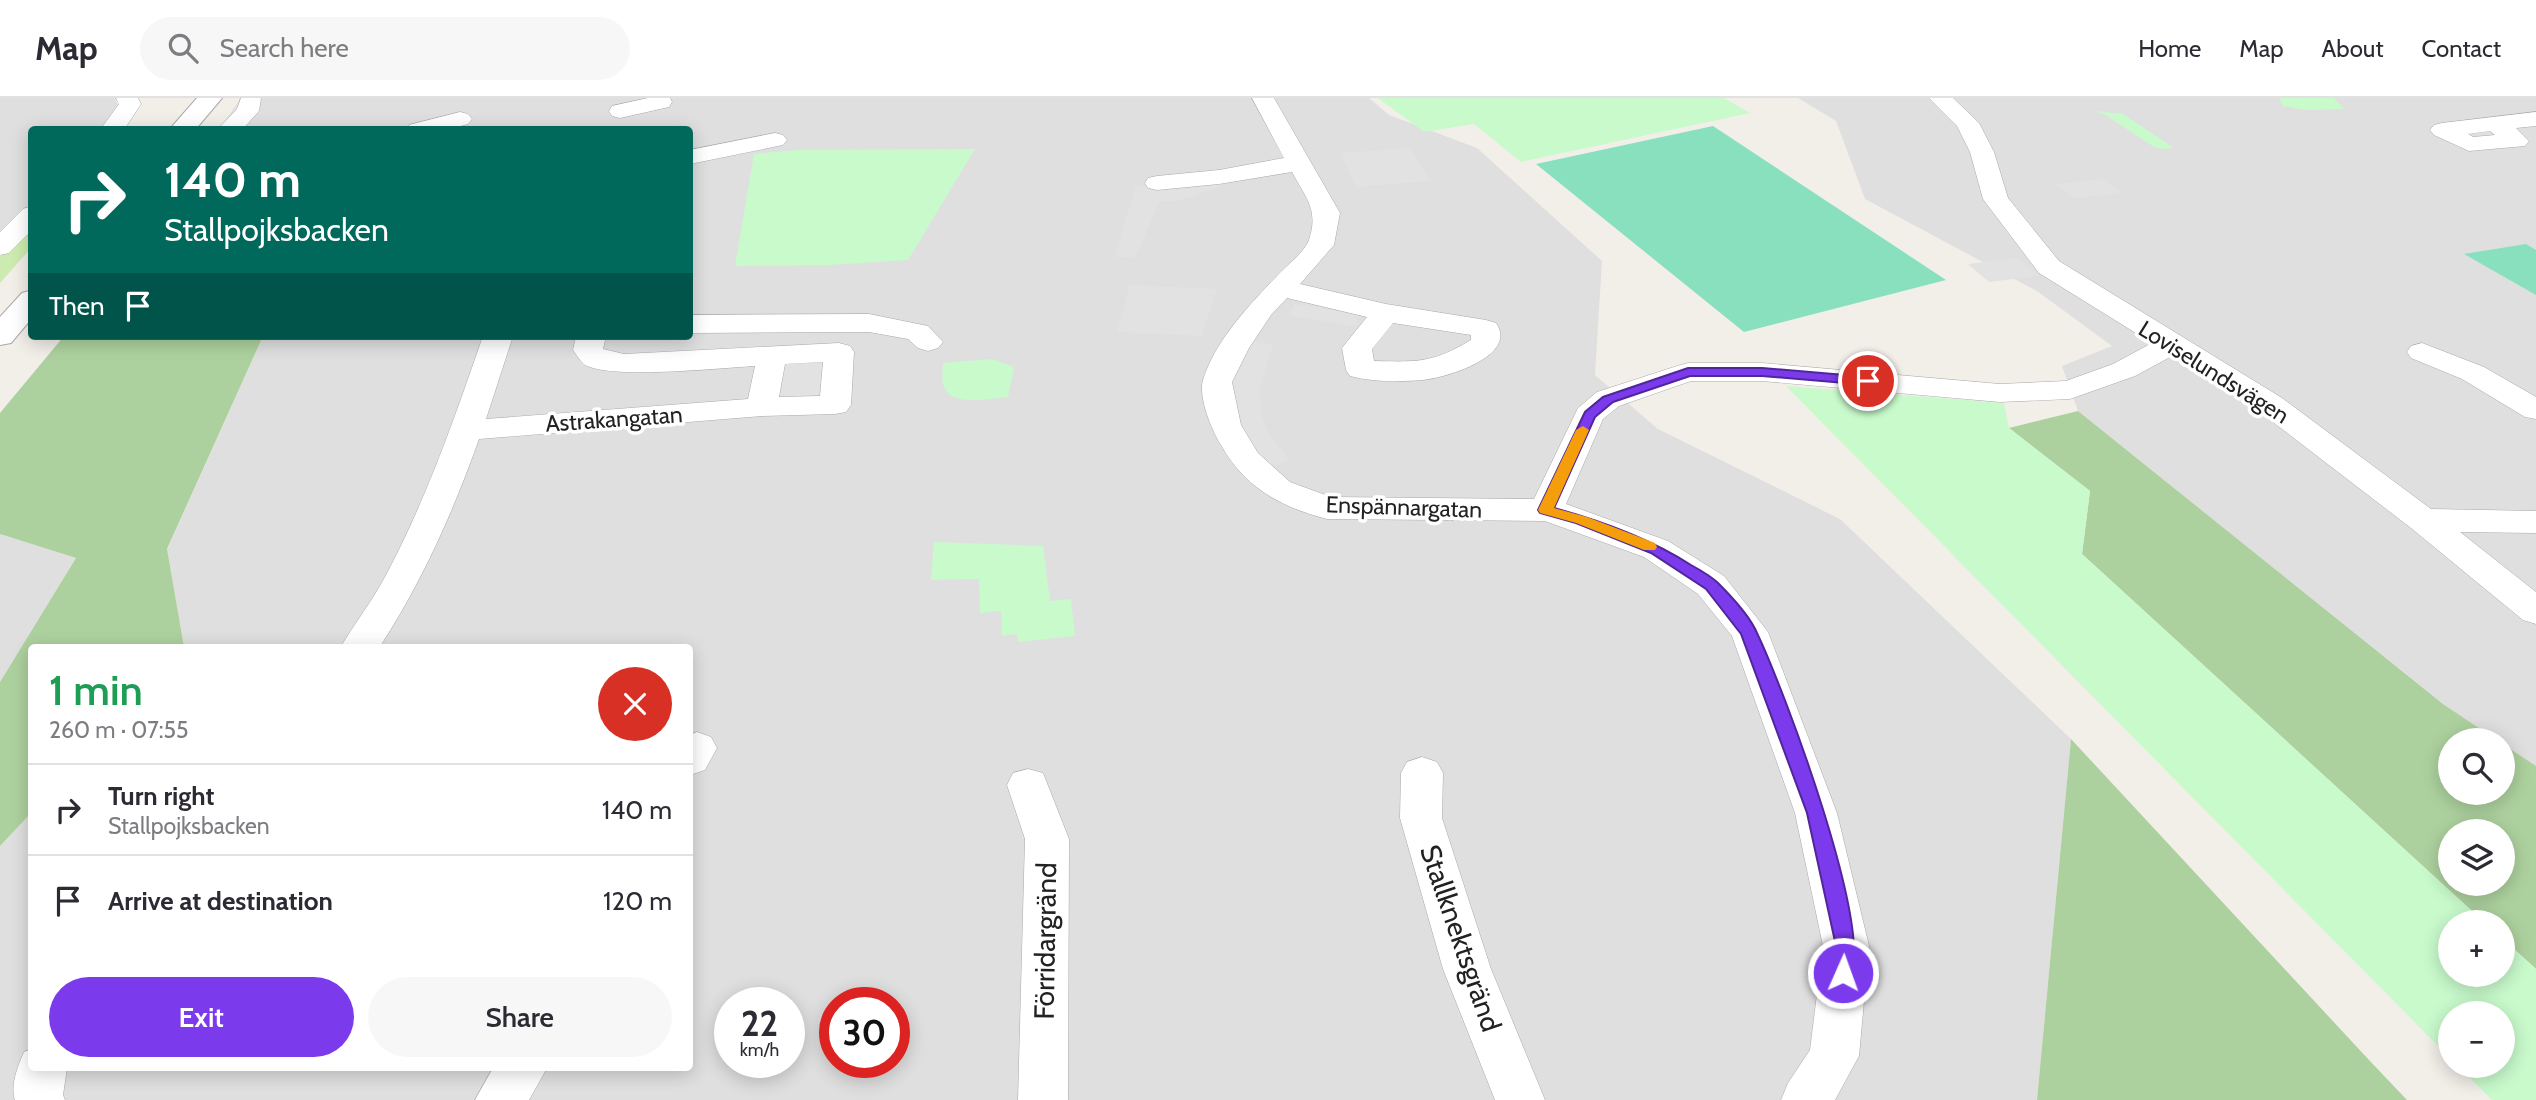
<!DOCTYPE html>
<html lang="en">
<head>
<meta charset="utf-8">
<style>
	body { margin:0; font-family:Cabin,sans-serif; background:#f7f7f7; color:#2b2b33; height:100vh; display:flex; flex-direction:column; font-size:26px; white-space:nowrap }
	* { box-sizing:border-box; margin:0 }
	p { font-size:23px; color:#7c7c81 }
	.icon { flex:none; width:38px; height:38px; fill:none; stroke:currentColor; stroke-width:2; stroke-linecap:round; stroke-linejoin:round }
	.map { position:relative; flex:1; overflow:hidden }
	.drawer { position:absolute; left:28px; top:546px; width:665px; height:427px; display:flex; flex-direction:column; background:#fff; border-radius:7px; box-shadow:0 4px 18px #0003 }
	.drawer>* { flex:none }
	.guide { position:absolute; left:28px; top:28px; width:665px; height:214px; border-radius:7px; box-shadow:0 4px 18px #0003; background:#00695c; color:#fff; overflow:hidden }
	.tools { position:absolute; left:2438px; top:630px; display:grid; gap:14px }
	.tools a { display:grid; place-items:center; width:77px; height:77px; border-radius:50%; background:#fff; box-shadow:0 4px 18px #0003; font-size:35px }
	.speed { position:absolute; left:714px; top:889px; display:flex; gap:14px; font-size:35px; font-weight:700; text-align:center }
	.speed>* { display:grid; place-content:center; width:91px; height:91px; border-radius:50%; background:#fff; box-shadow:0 4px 18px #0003; line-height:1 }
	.speed small { font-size:18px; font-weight:400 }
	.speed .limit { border:10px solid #d22; background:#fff; color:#111 }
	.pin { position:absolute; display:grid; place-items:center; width:60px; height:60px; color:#fff; margin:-30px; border:4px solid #fff; border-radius:50%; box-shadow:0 2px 7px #0007 }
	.me { position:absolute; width:77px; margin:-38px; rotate:2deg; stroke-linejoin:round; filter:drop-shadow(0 0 5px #0008) }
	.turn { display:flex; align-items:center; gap:24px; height:147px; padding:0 21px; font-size:32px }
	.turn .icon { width:91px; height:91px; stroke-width:2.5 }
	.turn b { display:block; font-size:49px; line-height:60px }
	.then { display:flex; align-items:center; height:66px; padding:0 21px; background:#0003; gap:14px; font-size:26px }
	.round { display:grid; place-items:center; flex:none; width:74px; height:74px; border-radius:37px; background:#f7f7f7 }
	.headline { display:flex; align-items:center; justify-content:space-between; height:119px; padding:0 21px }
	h1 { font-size:42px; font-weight:600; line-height:52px; color:#1e9e55 }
	.button { display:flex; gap:14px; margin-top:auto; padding:14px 21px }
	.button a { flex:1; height:80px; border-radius:42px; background:#7c3aed; color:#fff; font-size:28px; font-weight:600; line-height:80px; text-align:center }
	.button a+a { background:#f7f7f7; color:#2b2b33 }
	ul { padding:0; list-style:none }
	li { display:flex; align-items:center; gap:21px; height:91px; padding:0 21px; border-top:2px solid #e1e1e2 }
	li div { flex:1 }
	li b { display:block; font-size:26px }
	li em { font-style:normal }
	header { display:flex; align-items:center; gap:42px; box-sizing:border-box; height:98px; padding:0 35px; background:#fff; border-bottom:2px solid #e1e1e2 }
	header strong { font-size:33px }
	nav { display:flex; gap:38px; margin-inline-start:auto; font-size:24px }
	.search { width:490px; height:63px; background:#f7f7f7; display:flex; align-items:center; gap:18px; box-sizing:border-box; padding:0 24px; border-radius:38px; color:#7c7c81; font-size:26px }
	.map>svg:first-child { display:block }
	.residential { fill:#e0dfdf; fill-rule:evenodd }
	.grass { fill:#cdebb0 }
	.forest { fill:#add19e; fill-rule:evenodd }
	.park { fill:#c8facc }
	.pitch { fill:#88e0be }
	.parking { fill:#e2e2e2 }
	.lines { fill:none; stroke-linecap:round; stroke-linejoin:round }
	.minor-casing { stroke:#a9a9a9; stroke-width:1 }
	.tertiary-casing { stroke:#a9a9a9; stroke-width:2 }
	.minor { fill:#fff; fill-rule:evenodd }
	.tertiary { fill:#fff; fill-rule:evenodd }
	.route { fill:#7c3aed; stroke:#51269a; stroke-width:2 }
	.slow { fill:#f59e0b }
	.labels { text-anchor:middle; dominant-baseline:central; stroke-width:7; stroke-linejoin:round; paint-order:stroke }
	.street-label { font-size:23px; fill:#222; stroke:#fff }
	.near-street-label { font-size:28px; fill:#222; stroke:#fff }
</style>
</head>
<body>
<header>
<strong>Map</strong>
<div class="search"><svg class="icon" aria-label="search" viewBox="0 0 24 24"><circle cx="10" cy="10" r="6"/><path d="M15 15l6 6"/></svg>Search here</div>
<nav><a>Home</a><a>Map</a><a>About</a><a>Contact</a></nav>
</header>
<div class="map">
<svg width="2536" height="1002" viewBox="0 0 2536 1002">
	<rect width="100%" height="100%" fill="#f2efe9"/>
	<path class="residential" d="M0,0H114L118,7L102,31L32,32L31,105L0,137Z
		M241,0H1369L1389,17L1477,50L1602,163L1595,277L1658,331L1840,421L2071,641L2037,1002H0V748L31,715L32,970H690V550L184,549L167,452L263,238H690V32L219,31ZM730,905H789V964H730ZM835,905H894V964H835Z
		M1798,0H2536V668L2503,646L2502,642H2497L2443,606L2078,313L2062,268L2112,248L2037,193L1865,101L1836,23Z
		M0,436L76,460L0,584Z"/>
	<path class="grass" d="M31,125V150L0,185V159Z"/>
	<path class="forest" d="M64,238H263L167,451L184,549L32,550L31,715L0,748V584L76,460L0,436V315Z
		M2078,313L2443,606L2497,642H2450V695H2502L2503,646L2536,668V871L2503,841L2502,824H2484L2082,456L2090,393L2009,330ZM2450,733H2502V786H2450Z
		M2071,641L2369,962L2407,1002H2037Z"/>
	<path class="park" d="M1378,0H1724L1750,15L1521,64L1474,26L1424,34Z
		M2279,0H2334L2344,11L2305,12L2283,8Z
		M2094,13L2123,16L2174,50L2162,51L2154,49L2104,16Z
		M975,51L908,162L830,167L735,168L754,56L796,52Z
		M992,261L1014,269L1008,299C991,300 950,310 944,288C941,281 943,272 943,265Z
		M1786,288L2004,305L2009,330L2090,393L2082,456L2484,824H2450V877H2502L2503,841L2536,871V1002H2492L2458,968H2502V915H2450V960Z
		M934,444L1043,448L1050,503L1071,501L1075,538L1018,544L1017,536L1002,538L1001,513L980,515L979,481L931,482Z"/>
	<path class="pitch" d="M1713,28L1946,182L1744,234L1536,66Z
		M2526,146L2536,152V197L2464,156Z"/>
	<path class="parking" d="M1411,50L1430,83L1356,89L1340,55Z
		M2103,81L2123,95L2075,100L2055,86Z
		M1216,83L1222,88L1179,103H1160L1135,160L1114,159L1136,88Z
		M2017,160L2039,178L1989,184L1968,166Z
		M1130,187L1217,191L1202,238L1117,234Z
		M1295,206L1360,217L1355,228L1289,217Z
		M1248,242L1273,247L1260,291L1262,319L1268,335L1289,361L1270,370L1245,339L1237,322L1232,290L1236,264Z
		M826,260L818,305L773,308L783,263Z"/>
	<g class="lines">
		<g class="minor-casing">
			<path id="minor" d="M116,0H138L141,6L124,32H100L119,6Z
				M241,0H261L259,13L242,32H217L237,11Z
				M648,0H670L672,4L669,9L620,20L612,18L609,13L612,8Z
				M1252,0H1274L1340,115L1334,147L1300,186L1386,206L1486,222L1496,225C1519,258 1446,280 1422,282C1400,284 1372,284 1350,278L1346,272L1342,250L1367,219L1287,200L1271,217L1249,250L1232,284L1241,327L1258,355L1290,384L1331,399L1534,401L1578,310L1597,294L1677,268L1688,265H1762L2000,286L2066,283L2113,266L2152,245L2039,175L1983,101L1970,54L1957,28L1929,0H1953L1979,25L1994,54L2008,100L2059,163L2282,300L2431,411L2536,413V435L2460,434L2536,494V526L2523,522L2411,430L2260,314L2172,258L2135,278L2070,301L2000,304L1762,283H1691L1619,308L1603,321L1566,406L1668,443L1724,478L1768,534L1837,715L1869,848L1859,958L1835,1002H1781L1788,985L1810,952L1823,848L1795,715L1732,538L1698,496L1644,459L1545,423L1327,421C1281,409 1245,390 1221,347C1212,333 1198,299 1203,282C1215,243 1249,207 1277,178C1286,168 1304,155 1309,142C1319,112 1306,100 1292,74L1219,86L1157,92L1148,90L1145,85L1148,80L1157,78L1219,72L1284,60ZM1393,225L1471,237V242C1432,265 1419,264 1374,263L1372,251Z
				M460,14L468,16L472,21L468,26L446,32H406L409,27Z
				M2536,14V28L2516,30L2529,43L2525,48L2469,53L2434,37L2430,32L2434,27L2442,25ZM2490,33L2495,37L2473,39L2468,36Z
				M775,35L783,37L787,42L783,47L690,66V52Z
				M32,108V132L9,155L0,157V134L23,111Z
				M869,216L928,228L943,244L938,250L928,253L918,250L908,241L869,234L690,235V217Z
				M483,238H513L486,321L748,301L755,268C719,270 617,281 587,268C581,265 577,257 573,252L576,238H606L603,251L624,256L839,245L850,248L854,254L851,307L846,314L835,316L762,318L479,341C453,414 422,484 379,550H340C355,525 373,502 386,477C427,400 455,319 483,238ZM823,264L820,298L779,299L785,266Z
				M2422,245L2484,269L2536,299V321L2525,319L2462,281L2411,260L2407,254L2411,248Z
				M697,634L711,639L717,650L705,672L690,677V637Z
				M1422,659L1437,664L1443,675L1442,720L1491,871L1545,1002H1495L1443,871L1400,720L1401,675L1407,664Z
				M1028,671L1043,675L1069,741L1068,1002H1018L1025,741L1007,687L1013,675Z
				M32,951V970H67L63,997L65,1002H15C10,987 18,968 24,954Z
				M493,970H547L529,1002H475Z"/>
		</g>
		<g class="tertiary-casing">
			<path id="tertiary" d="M197,0H222L195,32H169Z
				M32,192V220L11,245L0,247V219L22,195Z"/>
		</g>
		<use href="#minor" class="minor"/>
		<use href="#tertiary" class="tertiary"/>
	</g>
	<path class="route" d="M1688,270H1762L1868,279L1875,283L1868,287L1762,278H1690L1613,304L1595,319L1554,410C1602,423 1649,440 1691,467C1700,472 1711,478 1718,485C1731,498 1750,518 1757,535C1784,592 1874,830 1850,881L1843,884L1835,881L1832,875L1836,848L1807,715L1741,536L1706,491L1651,455L1576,425L1540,415L1538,412L1585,314L1603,299Z"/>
	<path class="slow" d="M1583,328L1589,332L1554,410L1587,419L1655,445L1657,449L1655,452H1644L1576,425L1540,415L1538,412L1576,332Z"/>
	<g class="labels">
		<g class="street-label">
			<text transform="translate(2214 274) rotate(32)">Loviselundsvägen</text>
			<text transform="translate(614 321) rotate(-4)">Astrakangatan</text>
			<text transform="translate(1404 409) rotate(2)">Enspännargatan</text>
		</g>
		<g class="near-street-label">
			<text transform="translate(1461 840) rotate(71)">Stallknektsgränd</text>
			<text transform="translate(1045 843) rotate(-89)">Förridargränd</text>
		</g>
	</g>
</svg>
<div class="tools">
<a><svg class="icon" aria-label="search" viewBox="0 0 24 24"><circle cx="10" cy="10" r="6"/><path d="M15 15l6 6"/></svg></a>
<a><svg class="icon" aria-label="layers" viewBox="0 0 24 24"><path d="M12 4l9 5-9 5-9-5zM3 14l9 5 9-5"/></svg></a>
<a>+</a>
<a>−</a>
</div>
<div class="speed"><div>22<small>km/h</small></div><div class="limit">30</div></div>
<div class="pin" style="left:1868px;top:283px;background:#d93025"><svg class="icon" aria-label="arrive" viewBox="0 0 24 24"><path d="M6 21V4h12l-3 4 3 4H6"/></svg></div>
<svg class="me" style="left:1843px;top:875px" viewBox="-20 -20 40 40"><circle r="17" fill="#7c3aed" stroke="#fff" stroke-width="3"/><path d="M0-11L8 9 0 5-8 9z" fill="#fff"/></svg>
<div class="guide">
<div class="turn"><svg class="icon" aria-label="right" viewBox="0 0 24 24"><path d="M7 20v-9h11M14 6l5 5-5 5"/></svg><div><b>140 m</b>Stallpojksbacken</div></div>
<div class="then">Then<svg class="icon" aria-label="arrive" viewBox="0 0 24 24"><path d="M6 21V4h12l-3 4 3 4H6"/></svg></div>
</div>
<section class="drawer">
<div class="headline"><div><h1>1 min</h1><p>260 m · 07:55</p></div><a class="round" style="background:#d93025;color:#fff"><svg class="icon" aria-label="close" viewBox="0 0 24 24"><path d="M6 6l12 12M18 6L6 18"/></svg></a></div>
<ul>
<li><svg class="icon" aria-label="right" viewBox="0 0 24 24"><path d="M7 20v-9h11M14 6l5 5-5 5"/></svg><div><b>Turn right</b><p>Stallpojksbacken</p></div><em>140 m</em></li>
<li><svg class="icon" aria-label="arrive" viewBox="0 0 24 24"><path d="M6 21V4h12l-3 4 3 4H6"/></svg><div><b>Arrive at destination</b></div><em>120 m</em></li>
</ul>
<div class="button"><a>Exit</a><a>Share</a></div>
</section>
</div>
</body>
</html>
